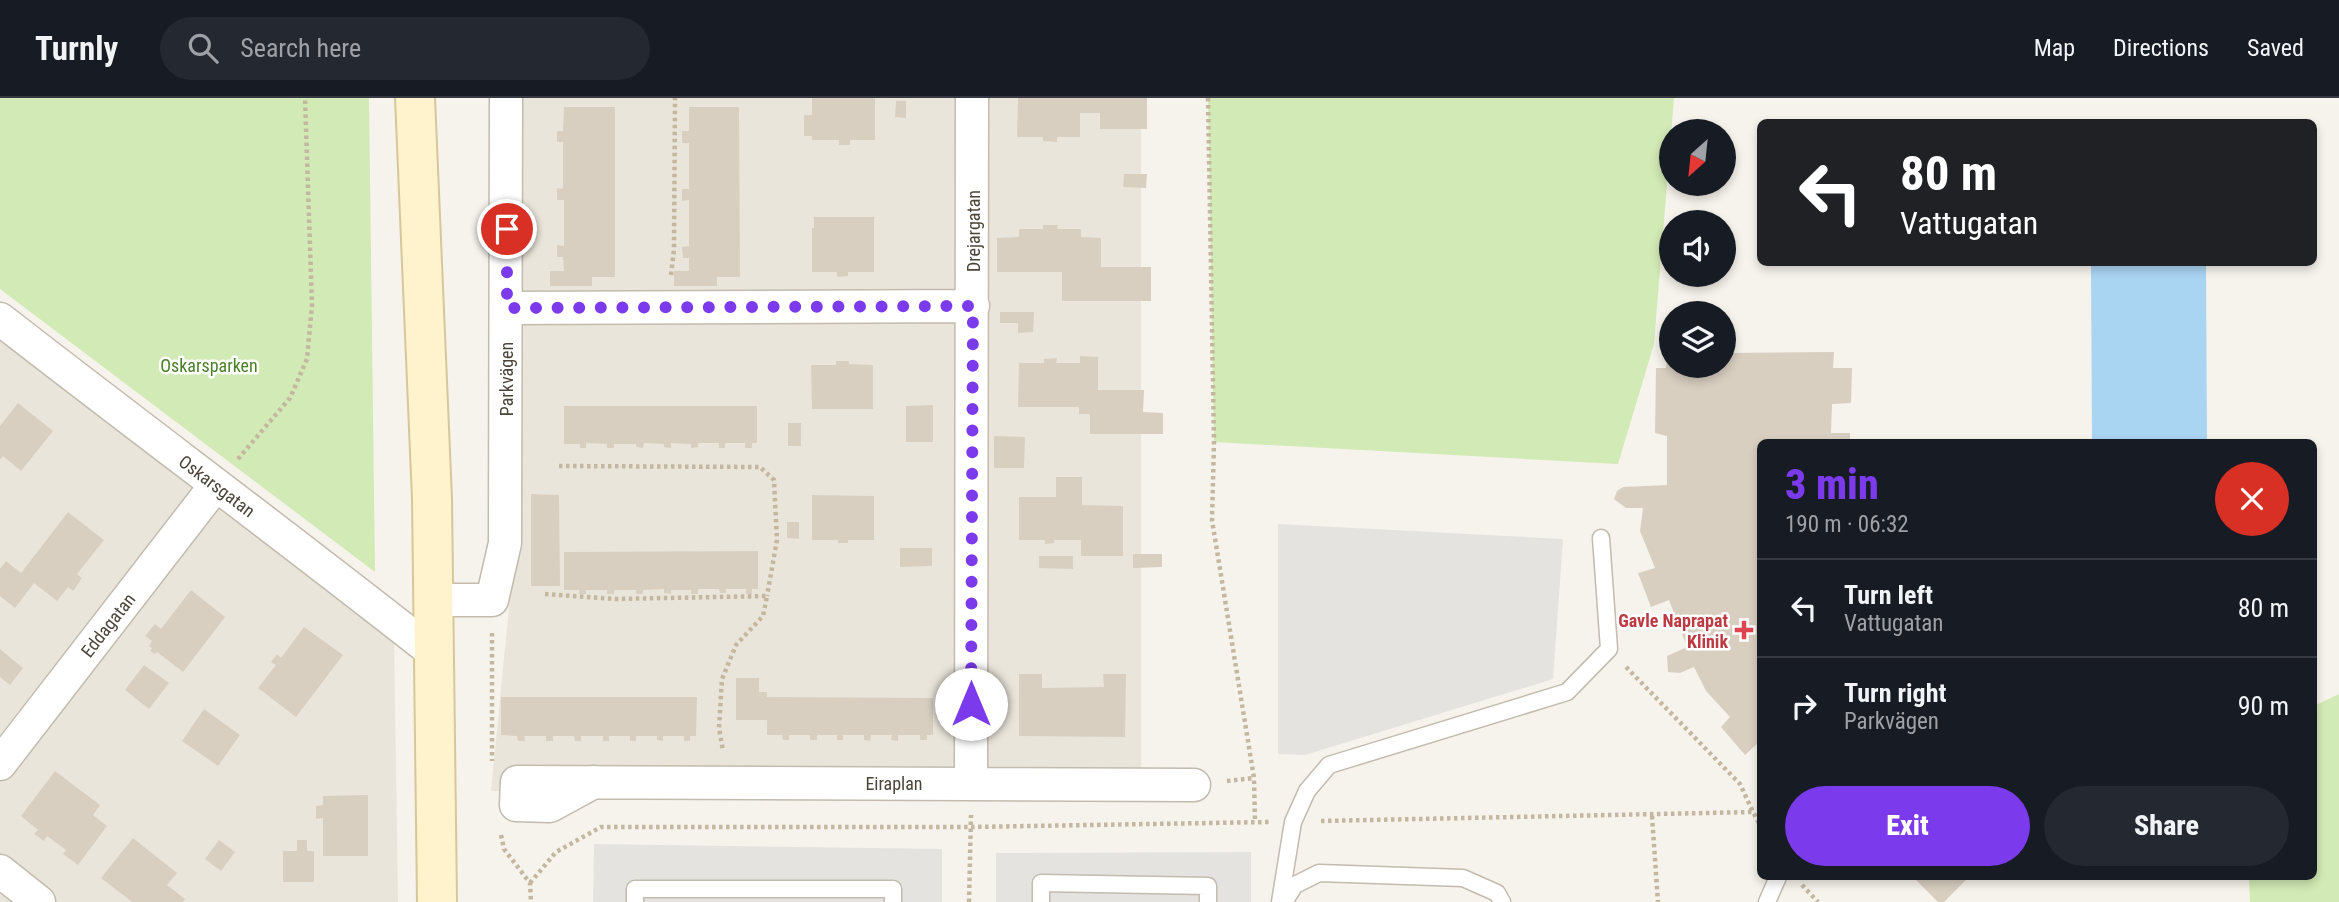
<!DOCTYPE html>
<html lang="en">
<head>
<meta charset="utf-8">
<style>
	body { margin:0; font-family:"Roboto Condensed",sans-serif; background:#242831; color:#f1f3f6; height:100vh; display:flex; flex-direction:column; font-size:26px; white-space:nowrap }
	* { box-sizing:border-box; margin:0 }
	p { font-size:23px; color:#9ea1a6 }
	.icon { flex:none; width:38px; height:38px; fill:none; stroke:currentColor; stroke-width:2; stroke-linecap:round; stroke-linejoin:round }
	.map { position:relative; flex:1; overflow:hidden }
	.panel { position:absolute; left:1757px; top:341px; width:560px; height:441px; display:flex; flex-direction:column; background:#171b24; border-radius:10px; box-shadow:0 4px 10px #0003 }
	.panel>* { flex:none }
	.guide { position:absolute; left:1757px; top:21px; width:560px; height:147px; border-radius:10px; box-shadow:0 4px 10px #0003; background:#202124; color:#fff; overflow:hidden }
	.needle { width:46px; rotate:207deg }
	.tools { position:absolute; left:1659px; top:21px; display:grid; gap:14px }
	.tools a { display:grid; place-items:center; width:77px; height:77px; border-radius:50%; background:#171b24; box-shadow:0 4px 10px #0003; font-size:35px }
	.pin { position:absolute; display:grid; place-items:center; width:60px; height:60px; color:#fff; margin:-30px; border:4px solid #fff; border-radius:50%; box-shadow:0 2px 7px #0007 }
	.me { position:absolute; width:77px; margin:-38px; rotate:0deg; stroke-linejoin:round; filter:drop-shadow(0 0 5px #0008) }
	.turn { display:flex; align-items:center; gap:24px; height:147px; padding:0 28px; font-size:32px }
	.turn .icon { width:91px; height:91px; stroke-width:2.5 }
	.turn b { display:block; font-size:49px; line-height:60px }
	.round { display:grid; place-items:center; flex:none; width:74px; height:74px; border-radius:37px; background:#242831 }
	.headline { display:flex; align-items:center; justify-content:space-between; height:119px; padding:0 28px }
	h1 { font-size:42px; font-weight:800; line-height:52px; color:#7c3aed }
	.primary-button { display:flex; gap:14px; margin-top:auto; padding:14px 28px }
	.primary-button a { flex:1; height:80px; border-radius:42px; background:#7c3aed; color:#fff; font-size:28px; font-weight:800; line-height:80px; text-align:center }
	.primary-button a+a { background:#242831; color:#f1f3f6 }
	ul { padding:0; list-style:none }
	li { display:flex; align-items:center; gap:21px; height:98px; padding:0 28px; border-top:2px solid #363941 }
	li div { flex:1 }
	li b { display:block; font-size:26px }
	li em { font-style:normal }
	header { display:flex; align-items:center; gap:42px; box-sizing:border-box; height:98px; padding:0 35px; background:#171b24; border-bottom:2px solid #363941 }
	header strong { font-size:33px }
	nav { display:flex; gap:38px; margin-inline-start:auto; font-size:24px }
	.search { width:490px; height:63px; background:#242831; display:flex; align-items:center; gap:18px; box-sizing:border-box; padding:0 24px; border-radius:38px; color:#9ea1a6; font-size:26px }
	.map>svg:first-child { display:block }
	.residential { fill:#eae5da }
	.green { fill:#d2eab5 }
	.parking { fill:#e5e3e0 }
	.water { fill:#a9d4f2 }
	.building { fill:#d8cfc1 }
	.lines { fill:none; stroke-linecap:round; stroke-linejoin:round }
	.lane-casing { stroke:#c2bbae; stroke-width:19 }
	.street-casing { stroke:#c2bbae; stroke-width:35 }
	.secondary-casing { stroke:#d6c79b; stroke-width:42 }
	.path { stroke:#c4b79f; stroke-width:4.5; stroke-dasharray:3.5 3.5; stroke-linecap:butt }
	.lane { stroke:#fff; stroke-width:16 }
	.street { stroke:#fff; stroke-width:32 }
	.secondary { stroke:#fff3cd; stroke-width:38 }
	.route { stroke:#7c3aed; stroke-width:12; stroke-dasharray:0 21.6 }
	.health-dot { fill:#e0444e; stroke:#fff; stroke-width:2.5 }
	.labels { text-anchor:middle; dominant-baseline:central; stroke-width:5; stroke-linejoin:round; paint-order:stroke }
	.street-label { font-size:18px; fill:#4b4439; stroke:#fff }
	.park-label { font-size:18px; fill:#4a7f2a; stroke:#fff }
	.health-label { font-size:18px; font-weight:bold; fill:#be3a42; stroke:#fff; text-anchor:end }
</style>
</head>
<body>
<header>
<strong>Turnly</strong>
<div class="search"><svg class="icon" aria-label="search" viewBox="0 0 24 24"><circle cx="10" cy="10" r="6"/><path d="M15 15l6 6"/></svg>Search here</div>
<nav><a>Map</a><a>Directions</a><a>Saved</a></nav>
</header>
<div class="map">
<svg width="2339" height="804" viewBox="0 0 2339 804">
	<rect width="100%" height="100%" fill="#f6f3ec"/>
	<path class="residential" d="M513,0H1141V697L491,693L515,448Z
		M0,224L394,537L398,804H0Z"/>
	<path class="green" d="M0,0H369L375,474L0,191Z
		M1208,0H1674L1654,246L1618,366L1214,344Z
		M2339,596V804H2250L2249,779H2314V608Z"/>
	<path class="parking" d="M1278,426L1563,441L1553,581L1305,657L1278,656Z
		M594,746L942,751V804H593Z
		M1251,754V804H996V755Z"/>
	<path class="water" d="M2091,165H2206L2207,345H2092Z"/>
	<path class="building" d="M812,0H875V42H850V47H839V42H812V38H804V17H812Z
		M1018,0H1147V31H1100V15H1080V39H1057V44L1043,43V39H1017Z
		M896,3H906V20L895,19Z
		M564,9H615V179H592V188H550V173H564L563,159H557V147L564,148V102H557V90L563,91V44H557V33H563Z
		M689,9H739L740,179H717V188H674V173H689V160H683L682,149L689,148V102L682,103V91H689V45H682V33H689Z
		M1124,76H1147L1146,90L1123,89Z
		M814,119H874V174H848V178L837,179V174H812V130H814Z
		M1043,127H1058L1057,131H1081V139L1101,140V169H1151V203H1062V174H997V140L1019,139V131H1043Z
		M1000,214H1034L1033,234L1018,235V225H1000Z
		M1668,253H1671V268H1724V255L1834,254L1833,270H1852L1851,305L1832,306L1831,335H1850V345H1760V647L1758,645L1745,657L1721,629L1730,619L1706,593L1694,569L1680,575L1668,574L1667,558L1687,549L1669,502L1651,509L1638,475L1655,470L1640,433L1643,410H1626L1614,401L1617,393L1623,389L1667,387V338L1655,335L1656,270H1666Z
		M1080,258L1098,259V292H1144L1143,314L1163,315V336H1090V316H1079V309H1018L1019,265H1044V261L1057,260L1056,265H1080Z
		M836,263H849V266L873,267V311H812L811,267H836Z
		M18,305L53,333L21,373L3,358L0,362V328Z
		M933,307V344H906V308Z
		M564,308H757V345H752V350H745V345H725V350H719V345H698V349L691,350V346L671,345V350L664,349V346L644,345L643,350L636,349V346H614V350H607V346L586,345V350H580V346H564Z
		M788,325H801V348H788Z
		M994,338L1025,339L1024,370H994Z
		M1056,379H1082V407L1123,408V458H1081V442H1054V445L1045,446V442H1019V399H1056Z
		M531,396L559,397L560,488H531Z
		M812,397L874,398V442H848V445H838V442H812Z
		M68,414L104,442L77,476L82,480L73,493L68,489L57,503L34,485L15,510L0,498V471L6,463L21,475Z
		M787,424H799V441L787,440Z
		M900,450H932V468L900,469Z
		M758,453V491H752V496H746V491H726V495H720L719,491H698V496H691V492H671V496L664,495V491L643,492V496H636V492H614V496H607V492H586V496H579V492H564V454Z
		M1133,456H1162V469L1133,470Z
		M1039,458H1073V471L1039,470Z
		M191,492L225,519L183,574L157,554L155,556L150,553L152,550L149,548L152,543L145,538L155,526L161,531Z
		M304,529L343,557L296,619L258,590L276,567L271,564L277,556L281,560Z
		M0,551L23,570L10,587L0,579Z
		M144,567L169,585L149,611L125,592Z
		M1019,576H1042V590L1104,589L1103,576H1126L1125,639L1019,638Z
		M736,580H759V594H767V599L933,600V637H927V642H920V637H898V643L891,642L892,637H871L870,643L864,642V637H843V642H837V637H817V642H810V637H789V642H783L782,637H767V622H736Z
		M501,599H697L696,638H690V643H684V638H663V643L657,642V638H636V643H630V638H609V643H603V638H581V643H575L574,638H553V643H546V638H524L525,643H518L517,638L501,637Z
		M204,611L240,637L218,668L182,643Z
		M55,673L100,707L93,717L107,728L78,767L63,756L66,752L47,738L44,743L34,736L38,732L21,718Z
		M368,697V758H323V720L316,721V708L323,707V698Z
		M133,740L177,775L167,787L185,801L183,804H132L101,780Z
		M219,742L235,754L221,773L205,761Z
		M297,742H307V753H314V784H283V753H297Z
		M1913,779H1969L1944,804H1938Z"/>
	<g class="lines">
		<g class="lane-casing">
			<path id="lane" d="M635,804V791H893V804
				M1041,804V785L1208,788V804
				M1280,804L1293,724L1307,693L1329,667L1567,594L1609,551L1601,440
				M1284,804L1295,787L1319,775L1463,780L1497,795L1502,804
				M1767,804L1778,779"/>
		</g>
		<g class="street-casing">
			<path id="street" d="M507,210L973,208
				M0,221C144,333 291,442 434,555
				M434,502H492L505,445L506,0
				M0,666L215,388
				M594,684L550,708L516,707L517,684C743,684 969,686 1194,687
				M971,686L972,0
				M0,773L39,804"/>
		</g>
		<g class="secondary-casing">
			<path id="secondary" d="M415,0L432,401L437,804"/>
		</g>
		<path class="path" d="M1208,0L1214,344L1212,422L1254,680L1255,724
			M671,177L674,151L675,0
			M238,361L290,300L307,261L312,207L305,0
			M559,368L760,369L774,382L777,442L767,498
			M545,496L616,501L767,498L763,518L736,547L722,581L719,630L723,653
			M492,535V663
			M1626,569L1740,686L1753,714
			M1227,683L1254,680
			M1652,718L1658,804
			M1321,723L1753,714L1760,727
			M501,737L504,751L530,785L531,804
			M530,785L556,754L601,729H970L1270,724
			M1802,787L1818,804
			M969,804L971,717"/>
		<use href="#lane" class="lane"/>
		<use href="#street" class="street"/>
		<use href="#secondary" class="secondary"/>
	</g>
	<g class="lines">
		<path class="route" d="M507,131V210L973,208L971,606"/>
	</g>
	<path class="health-dot" d="M1740.5 521.5h7v7h7v7h-7v7h-7v-7h-7v-7h7z"/>
	<g class="labels">
		<g class="street-label">
			<text transform="translate(973 133) rotate(-90)">Drejargatan</text>
			<text transform="translate(506 281) rotate(-90)">Parkvägen</text>
			<text transform="translate(217 388) rotate(37)">Oskarsgatan</text>
			<text transform="translate(108 527) rotate(-52)">Eddagatan</text>
			<text x="894" y="685">Eiraplan</text>
		</g>
		<g class="park-label">
			<text x="209" y="267">Oskarsparken</text>
		</g>
		<g class="health-label">
			<text x="1728" y="522">Gavle Naprapat<tspan x="1728" dy="21">Klinik</tspan></text>
		</g>
	</g>
</svg>
<div class="tools">
<a><svg class="needle" viewBox="-14 -14 28 28"><path d="M0-13l5 13h-10z" fill="#e53935"/><path d="M0 13l5-13h-10z" fill="#9ea1a6"/></svg></a>
<a><svg class="icon" aria-label="sound" viewBox="0 0 24 24"><path d="M4 9h4l5-4v14l-5-4H4zM17 9q2 3 0 6"/></svg></a>
<a><svg class="icon" aria-label="layers" viewBox="0 0 24 24"><path d="M12 4l9 5-9 5-9-5zM3 14l9 5 9-5"/></svg></a>
</div>
<div class="pin" style="left:507px;top:131px;background:#d93025"><svg class="icon" aria-label="arrive" viewBox="0 0 24 24"><path d="M6 21V4h12l-3 4 3 4H6"/></svg></div>
<svg class="me" style="left:971px;top:606px" viewBox="-20 -20 40 40"><circle r="19" fill="#fff"/><path d="M0-13L10 11 0 6-10 11z" fill="#7c3aed"/></svg>
<div class="guide">
<div class="turn"><svg class="icon" aria-label="left" viewBox="0 0 24 24"><path d="M17 20v-9H6M10 6l-5 5 5 5"/></svg><div><b>80 m</b>Vattugatan</div></div>
</div>
<section class="panel">
<div class="headline"><div><h1>3 min</h1><p>190 m · 06:32</p></div><a class="round" style="background:#d93025;color:#fff"><svg class="icon" aria-label="close" viewBox="0 0 24 24"><path d="M6 6l12 12M18 6L6 18"/></svg></a></div>
<ul>
<li><svg class="icon" aria-label="left" viewBox="0 0 24 24"><path d="M17 20v-9H6M10 6l-5 5 5 5"/></svg><div><b>Turn left</b><p>Vattugatan</p></div><em>80 m</em></li>
<li><svg class="icon" aria-label="right" viewBox="0 0 24 24"><path d="M7 20v-9h11M14 6l5 5-5 5"/></svg><div><b>Turn right</b><p>Parkvägen</p></div><em>90 m</em></li>
</ul>
<div class="primary-button"><a>Exit</a><a>Share</a></div>
</section>
</div>
</body>
</html>
